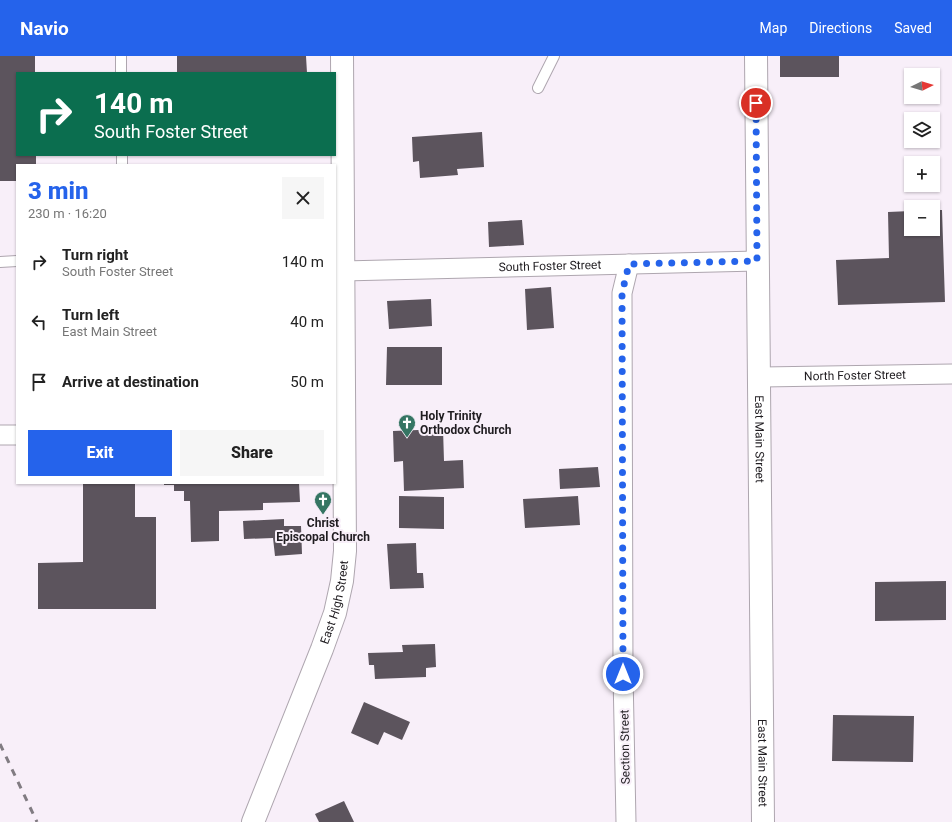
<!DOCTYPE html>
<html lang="en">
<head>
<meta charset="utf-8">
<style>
	body { margin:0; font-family:Roboto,sans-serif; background:#f6f6f6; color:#222; height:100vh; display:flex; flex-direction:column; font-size:15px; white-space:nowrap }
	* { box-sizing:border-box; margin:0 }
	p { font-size:13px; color:#767676 }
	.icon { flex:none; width:22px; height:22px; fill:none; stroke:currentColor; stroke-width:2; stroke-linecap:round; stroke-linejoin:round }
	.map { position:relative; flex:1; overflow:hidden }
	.drawer { position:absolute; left:16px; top:108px; width:320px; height:320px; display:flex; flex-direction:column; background:#fff; border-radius:0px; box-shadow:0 1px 3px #0004 }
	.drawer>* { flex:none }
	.top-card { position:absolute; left:16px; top:16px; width:320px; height:84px; border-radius:0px; box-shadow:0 1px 3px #0004; background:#0b6e4f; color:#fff; overflow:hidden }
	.needle { width:26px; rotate:85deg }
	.fabs { position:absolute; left:904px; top:12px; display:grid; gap:8px }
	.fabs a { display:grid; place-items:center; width:36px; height:36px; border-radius:0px; background:#fff; box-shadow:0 1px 3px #0004; font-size:20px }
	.pin { position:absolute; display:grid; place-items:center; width:34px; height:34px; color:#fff; margin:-17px; border:2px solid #fff; border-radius:50%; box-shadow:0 1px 4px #0007 }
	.me { position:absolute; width:44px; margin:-22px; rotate:0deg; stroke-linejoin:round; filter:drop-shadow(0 0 3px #0008) }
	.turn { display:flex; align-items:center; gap:14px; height:84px; padding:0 12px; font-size:18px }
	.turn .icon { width:52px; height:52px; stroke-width:2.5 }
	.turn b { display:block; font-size:28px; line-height:34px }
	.round { display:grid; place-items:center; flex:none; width:42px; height:42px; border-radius:0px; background:#f6f6f6 }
	.head { display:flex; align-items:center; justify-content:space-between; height:68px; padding:0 12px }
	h1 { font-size:24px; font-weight:800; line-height:30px; color:#2563eb }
	.cta { display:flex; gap:8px; margin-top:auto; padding:8px 12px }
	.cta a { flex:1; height:46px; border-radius:0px; background:#2563eb; color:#fff; font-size:16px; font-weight:800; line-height:46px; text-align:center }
	.cta a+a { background:#f6f6f6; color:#222 }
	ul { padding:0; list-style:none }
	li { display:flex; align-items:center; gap:12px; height:60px; padding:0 12px }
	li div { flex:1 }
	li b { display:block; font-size:15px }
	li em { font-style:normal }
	header { display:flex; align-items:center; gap:24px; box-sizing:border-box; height:56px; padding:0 20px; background:#2563eb; color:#fff }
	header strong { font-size:19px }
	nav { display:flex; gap:22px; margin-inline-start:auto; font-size:14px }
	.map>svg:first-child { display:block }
	.building { fill:#5c545d }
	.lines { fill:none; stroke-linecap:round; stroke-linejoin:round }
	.service-casing { stroke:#aea6af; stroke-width:12 }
	.minor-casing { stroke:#aea6af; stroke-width:21 }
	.tertiary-casing { stroke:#aea6af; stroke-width:24 }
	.secondary-casing { stroke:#aea6af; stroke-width:24 }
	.service { stroke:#fff; stroke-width:10 }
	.minor { stroke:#fff; stroke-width:19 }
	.tertiary { stroke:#fff; stroke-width:22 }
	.secondary { stroke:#fff; stroke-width:22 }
	.rail { stroke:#817c82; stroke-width:3; stroke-dasharray:7 7; stroke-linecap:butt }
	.route { stroke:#2563eb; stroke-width:7; stroke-dasharray:0 12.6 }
	.labels { text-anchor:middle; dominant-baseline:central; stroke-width:4; stroke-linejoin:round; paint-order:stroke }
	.street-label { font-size:12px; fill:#201d21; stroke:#f8eff9 }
	.poi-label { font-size:12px; font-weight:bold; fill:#201d21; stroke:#f8eff9; text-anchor:start }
</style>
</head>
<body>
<header>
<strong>Navio</strong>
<nav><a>Map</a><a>Directions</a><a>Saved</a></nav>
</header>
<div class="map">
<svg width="952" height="766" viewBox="0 0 952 766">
	<rect width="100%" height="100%" fill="#f8eff9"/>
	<path class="building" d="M0,0H35V17H17V99H36V109H17V125H0Z
		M177,0H306L307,17H177Z
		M780,0H839V21H780Z
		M482,76L484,111L457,113L458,119L420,122L419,105L413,106L412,81Z
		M933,154H942L945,246L838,249L836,204L889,202L888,156L911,155V173H933Z
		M522,164L524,189L489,191L488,166Z
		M551,231L554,272L527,274L525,233Z
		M431,243L432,270L389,273L387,245Z
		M387,291H442V329H386Z
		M443,373L444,405L463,404L464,432L404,435L403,405L394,406L393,375Z
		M598,411L600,431L560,433L559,413Z
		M83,427H135V461H156V553H38V507L83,506Z
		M164,427H299L300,446L263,447V454L219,455V485L191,486L190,445H184V435H174V429H164Z
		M399,440L444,441V473L399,472Z
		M578,440L580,469L525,472L523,443Z
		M284,463V470H301L302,498L275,500L273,482L244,483L243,465Z
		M416,487L417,517H423L424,532L390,533L387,488Z
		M946,525V564L875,565V526Z
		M435,588L436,611L426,612V621L375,623L374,609H369L368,597L403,596L402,589Z
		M364,646L410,666L402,684L384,676L378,689L351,677Z
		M833,659L914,660L913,706L832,705Z
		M344,745L354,766H319L315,758Z"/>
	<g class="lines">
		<g class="service-casing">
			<path id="service" d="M121,0V17
				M538,32L554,0
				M122,99V109
				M0,206L17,205"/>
		</g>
		<g class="minor-casing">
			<g id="minor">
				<path id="s1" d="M343,215L757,205"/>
				<path id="s2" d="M758,321L952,318"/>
				<path d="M0,379H17"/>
				<path d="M626,766L623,618L622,237L629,208"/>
			</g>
		</g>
		<g class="tertiary-casing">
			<g id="tertiary">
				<path id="s3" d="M253,766L322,593L335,557L342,525L345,495L342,0"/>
			</g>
		</g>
		<g class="secondary-casing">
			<g id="secondary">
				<path id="s4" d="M756,0L763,766"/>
			</g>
		</g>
		<use href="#service" class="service"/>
		<use href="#minor" class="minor"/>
		<use href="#tertiary" class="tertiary"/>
		<use href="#secondary" class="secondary"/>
		<path class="rail" d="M0,688L37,766"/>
	</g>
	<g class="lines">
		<path class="route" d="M623,618L622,237L629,208L757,205L756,47"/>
	</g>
	<defs>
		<g id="church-pin" transform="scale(0.9)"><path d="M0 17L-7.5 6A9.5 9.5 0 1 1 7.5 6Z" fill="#357563" stroke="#f8eff9"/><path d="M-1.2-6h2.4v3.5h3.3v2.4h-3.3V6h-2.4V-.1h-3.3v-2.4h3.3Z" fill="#fff"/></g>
	</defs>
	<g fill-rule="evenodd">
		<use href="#church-pin" x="407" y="367"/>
		<use href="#church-pin" x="323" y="444"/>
	</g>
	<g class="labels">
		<g class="street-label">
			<text stroke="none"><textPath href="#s1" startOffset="207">South Foster Street</textPath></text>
			<text stroke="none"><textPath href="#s2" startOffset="97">North Foster Street</textPath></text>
			<text stroke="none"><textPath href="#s4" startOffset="383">East Main Street</textPath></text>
			<text stroke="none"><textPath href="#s3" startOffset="235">East High Street</textPath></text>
			<text transform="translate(625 691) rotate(-91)">Section Street</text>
			<text stroke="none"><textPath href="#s4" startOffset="707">East Main Street</textPath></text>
		</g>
		<g class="poi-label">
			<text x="420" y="360">Holy Trinity<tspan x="420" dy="14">Orthodox Church</tspan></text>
			<text x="323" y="467" text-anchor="middle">Christ<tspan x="323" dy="14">Episcopal Church</tspan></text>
		</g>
	</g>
</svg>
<div class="fabs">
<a><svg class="needle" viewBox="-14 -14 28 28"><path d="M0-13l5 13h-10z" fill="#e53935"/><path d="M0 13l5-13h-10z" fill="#767676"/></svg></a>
<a><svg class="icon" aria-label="layers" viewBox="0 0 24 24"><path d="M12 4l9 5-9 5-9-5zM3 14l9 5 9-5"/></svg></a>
<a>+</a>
<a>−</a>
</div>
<div class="pin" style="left:756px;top:47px;background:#d93025"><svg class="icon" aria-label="arrive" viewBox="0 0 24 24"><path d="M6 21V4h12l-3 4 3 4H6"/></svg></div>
<svg class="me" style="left:623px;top:618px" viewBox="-20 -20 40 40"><circle r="17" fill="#2563eb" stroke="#fff" stroke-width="3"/><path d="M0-11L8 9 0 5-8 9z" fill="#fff"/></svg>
<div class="top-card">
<div class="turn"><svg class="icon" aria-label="right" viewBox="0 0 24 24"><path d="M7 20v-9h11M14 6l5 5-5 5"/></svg><div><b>140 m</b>South Foster Street</div></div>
</div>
<section class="drawer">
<div class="head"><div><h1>3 min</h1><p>230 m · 16:20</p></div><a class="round"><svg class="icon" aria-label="close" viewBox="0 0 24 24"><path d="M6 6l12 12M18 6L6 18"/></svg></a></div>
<ul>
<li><svg class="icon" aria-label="right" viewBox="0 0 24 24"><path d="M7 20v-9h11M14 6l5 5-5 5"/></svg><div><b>Turn right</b><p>South Foster Street</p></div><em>140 m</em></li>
<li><svg class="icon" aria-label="left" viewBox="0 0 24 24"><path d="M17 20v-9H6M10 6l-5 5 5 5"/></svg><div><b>Turn left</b><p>East Main Street</p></div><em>40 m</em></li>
<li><svg class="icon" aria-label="arrive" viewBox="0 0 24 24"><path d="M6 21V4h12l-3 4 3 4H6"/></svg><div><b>Arrive at destination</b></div><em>50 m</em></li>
</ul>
<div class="cta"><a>Exit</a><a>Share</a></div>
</section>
</div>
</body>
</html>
